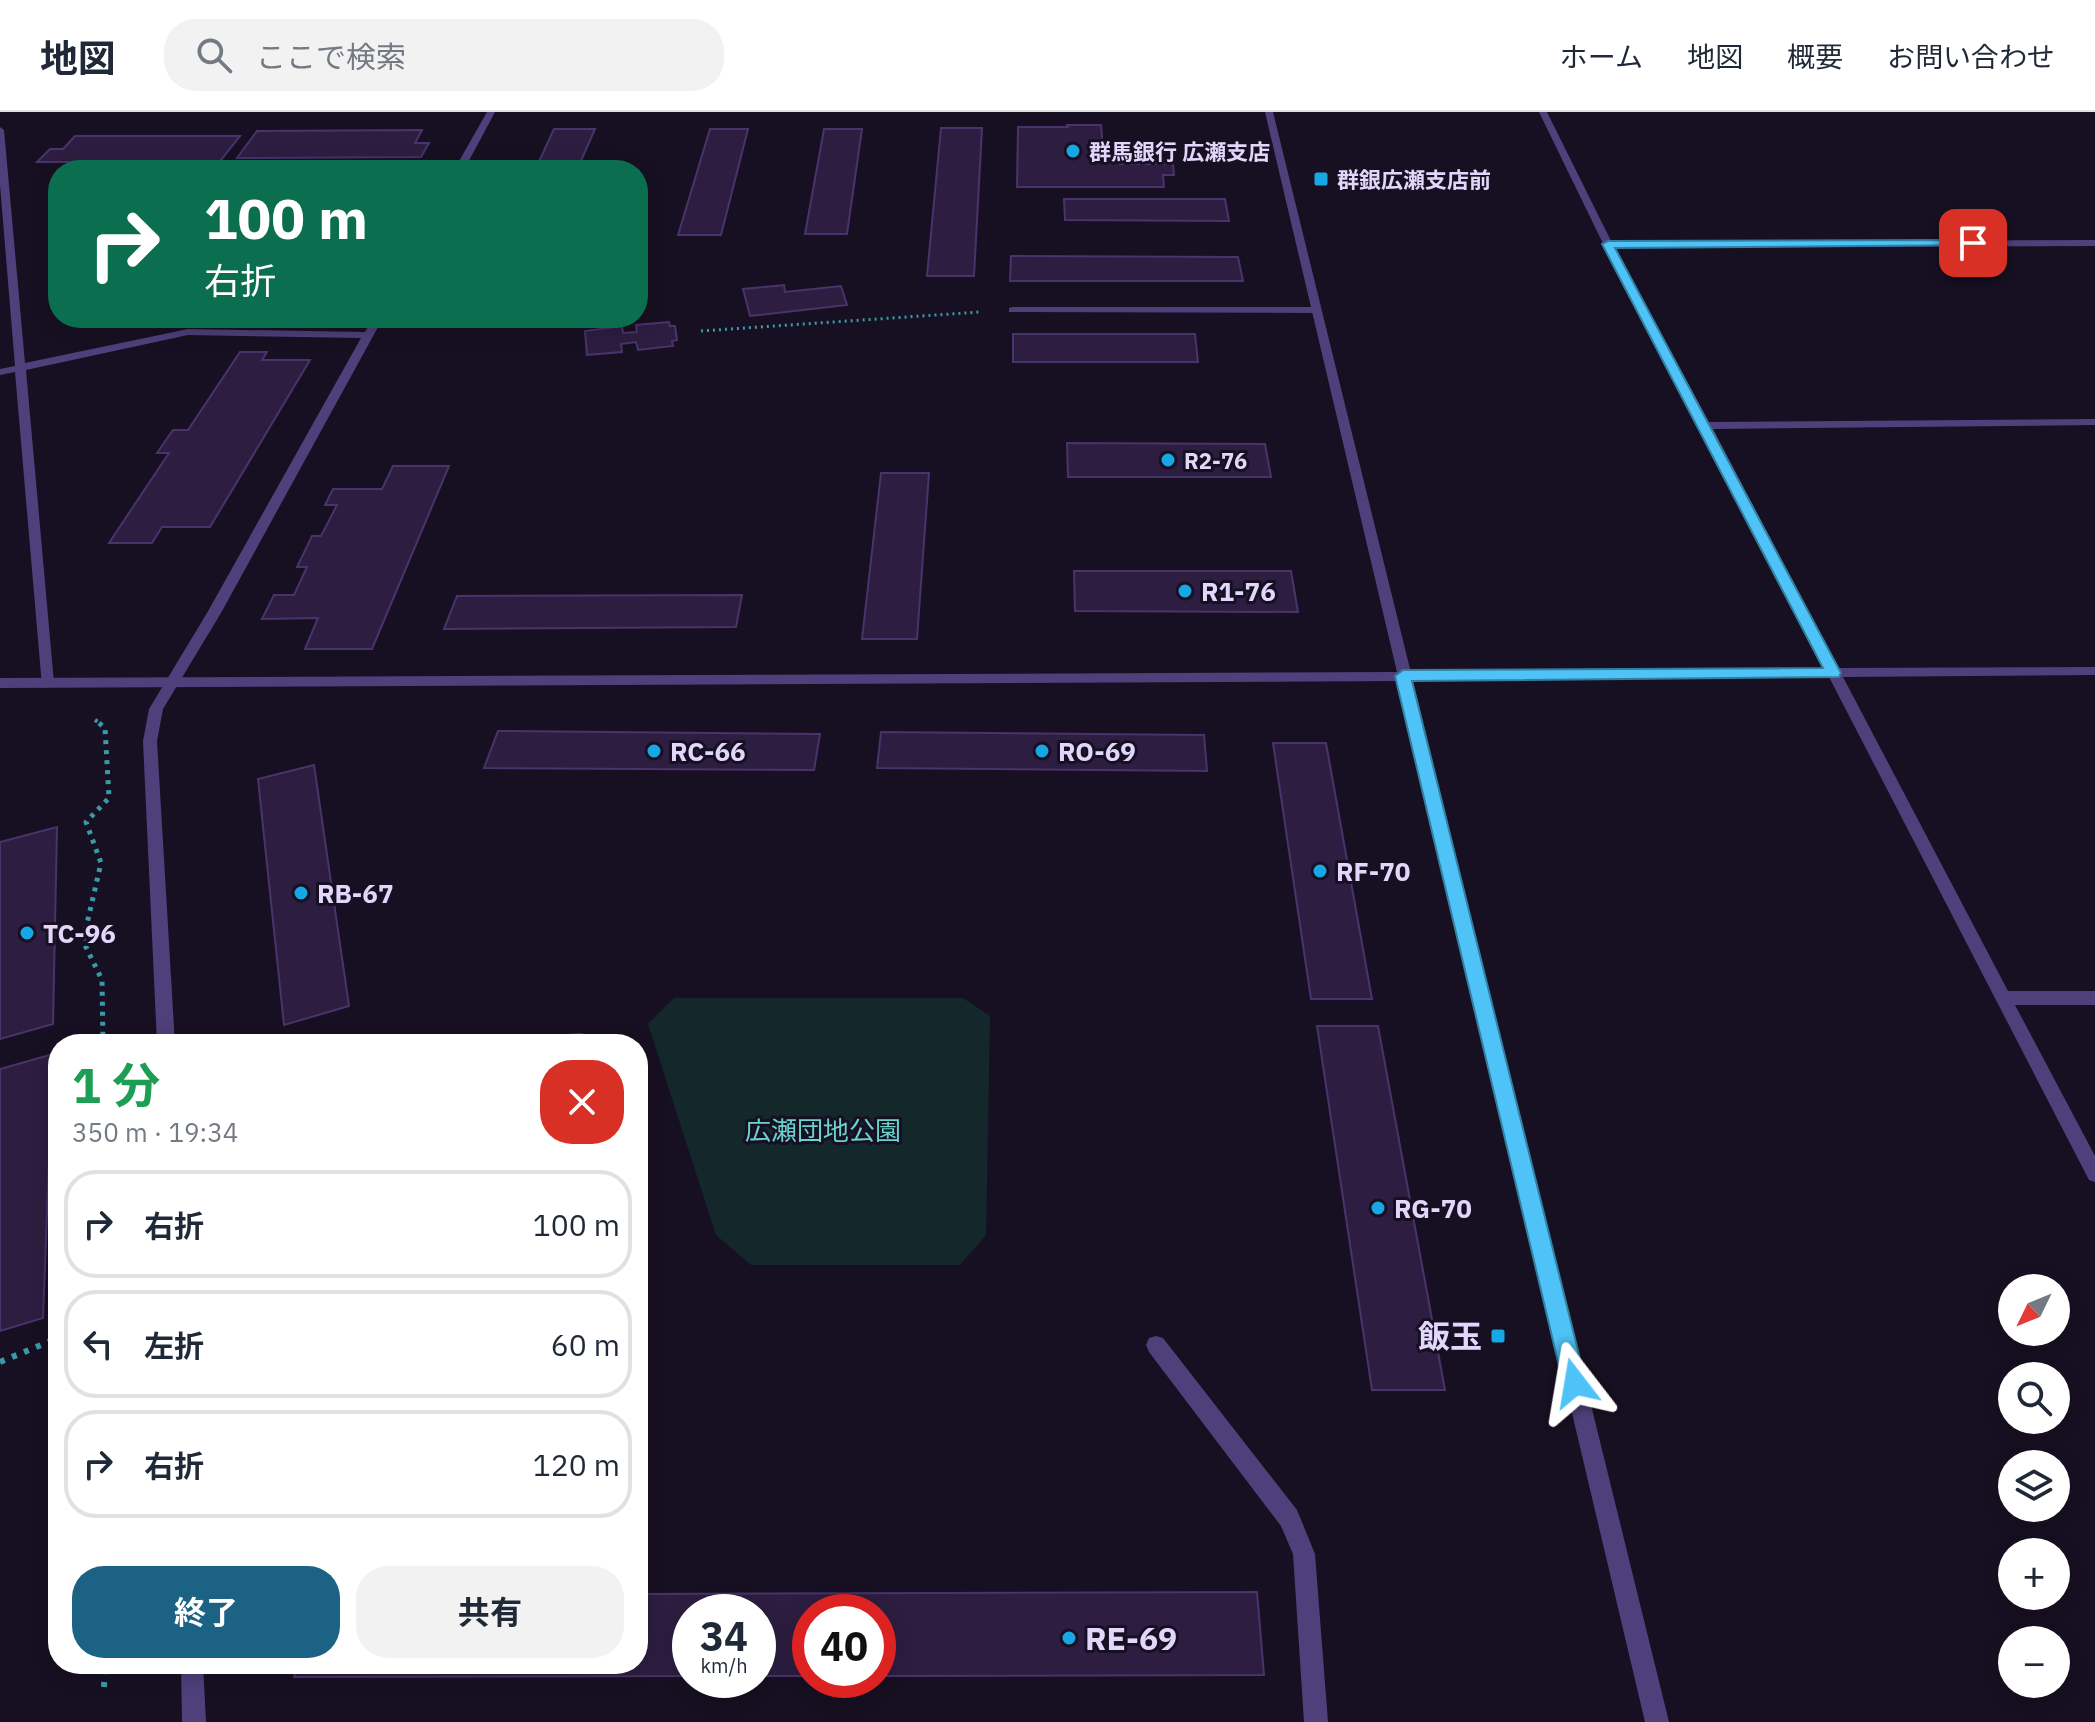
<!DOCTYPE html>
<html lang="ja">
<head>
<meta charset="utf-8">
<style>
	body { margin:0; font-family:"IBM Plex Sans","Noto Sans JP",sans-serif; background:#f2f2f3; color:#1f2937; height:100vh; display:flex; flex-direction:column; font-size:30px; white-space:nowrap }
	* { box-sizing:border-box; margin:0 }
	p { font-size:26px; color:#747a83 }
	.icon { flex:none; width:44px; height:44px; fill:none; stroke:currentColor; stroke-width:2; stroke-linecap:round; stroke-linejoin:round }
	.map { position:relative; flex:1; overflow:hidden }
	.panel { position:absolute; left:48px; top:922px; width:600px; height:640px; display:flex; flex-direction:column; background:#fff; border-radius:32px; box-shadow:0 4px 20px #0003 }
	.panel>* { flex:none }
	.banner { position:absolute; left:48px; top:48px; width:600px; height:168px; border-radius:32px; box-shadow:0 4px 20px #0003; background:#0b6e4f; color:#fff; overflow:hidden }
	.needle { width:52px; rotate:227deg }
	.controls { position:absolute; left:1998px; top:1162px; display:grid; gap:16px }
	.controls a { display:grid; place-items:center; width:72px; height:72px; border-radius:50%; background:#fff; box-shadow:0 4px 20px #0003; font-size:40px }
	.speed { position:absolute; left:672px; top:1482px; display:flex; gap:16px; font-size:40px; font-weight:700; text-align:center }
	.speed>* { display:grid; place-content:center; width:104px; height:104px; border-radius:50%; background:#fff; box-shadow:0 4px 20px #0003; line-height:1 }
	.speed small { font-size:20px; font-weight:400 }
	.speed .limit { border:12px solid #d22; background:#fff; color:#111 }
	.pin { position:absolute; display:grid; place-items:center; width:68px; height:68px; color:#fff; margin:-34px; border-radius:16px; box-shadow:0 4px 12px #0006 }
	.me { position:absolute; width:88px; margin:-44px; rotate:346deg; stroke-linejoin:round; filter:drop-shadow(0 0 6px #0008) }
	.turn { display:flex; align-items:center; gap:28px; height:168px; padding:0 24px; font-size:36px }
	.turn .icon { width:104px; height:104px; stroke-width:2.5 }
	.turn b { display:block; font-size:56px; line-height:68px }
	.round { display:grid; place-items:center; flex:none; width:84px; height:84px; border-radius:32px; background:#f2f2f3 }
	.head { display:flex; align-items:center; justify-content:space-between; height:136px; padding:0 24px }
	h1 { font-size:48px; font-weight:700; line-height:60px; color:#1e9e55 }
	.cta { display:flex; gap:16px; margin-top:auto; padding:16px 24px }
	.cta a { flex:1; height:92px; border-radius:32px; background:#1c6285; color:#fff; font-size:32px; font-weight:700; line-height:92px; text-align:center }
	.cta a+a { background:#f2f2f3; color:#1f2937 }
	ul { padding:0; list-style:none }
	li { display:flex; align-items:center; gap:24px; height:108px; margin:0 16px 12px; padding:0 8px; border:4px solid #e0e1e3; border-radius:32px }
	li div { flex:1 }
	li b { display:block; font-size:30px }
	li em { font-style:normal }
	header { display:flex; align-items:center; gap:48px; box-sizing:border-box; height:112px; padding:0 40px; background:#fff; border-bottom:2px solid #e0e1e3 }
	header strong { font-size:38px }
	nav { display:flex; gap:44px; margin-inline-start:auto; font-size:28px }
	.search { width:560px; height:72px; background:#f2f2f3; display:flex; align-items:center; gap:20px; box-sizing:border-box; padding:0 28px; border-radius:32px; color:#747a83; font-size:30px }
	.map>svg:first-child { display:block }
	.green { fill:#14282c }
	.building { fill:#2d1e41; stroke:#49336b; stroke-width:2 }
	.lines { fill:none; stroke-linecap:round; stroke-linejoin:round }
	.path-far3 { stroke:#3b9aa9; stroke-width:3; stroke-dasharray:2 4; stroke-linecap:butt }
	.path-far2 { stroke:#3b9aa9; stroke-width:4; stroke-dasharray:3 5; stroke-linecap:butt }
	.path-far1 { stroke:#3b9aa9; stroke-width:5; stroke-dasharray:4 6; stroke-linecap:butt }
	.path { stroke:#3b9aa9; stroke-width:6; stroke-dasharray:5 8; stroke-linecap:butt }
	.service { fill:#4f407c; fill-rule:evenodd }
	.minor { fill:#4f407c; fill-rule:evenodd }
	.tertiary { fill:#4f407c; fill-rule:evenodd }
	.route { fill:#4fc3f7; stroke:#337fa1; stroke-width:2 }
	.poi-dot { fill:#18a7e5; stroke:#171022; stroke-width:3 }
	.labels { text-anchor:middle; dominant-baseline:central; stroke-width:6; stroke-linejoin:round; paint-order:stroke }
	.far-poi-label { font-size:22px; font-weight:bold; fill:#e2d6fb; stroke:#171022; text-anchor:start }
	.poi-label { font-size:26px; font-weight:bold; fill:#e2d6fb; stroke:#171022; text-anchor:start }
	.park-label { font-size:26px; fill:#69d3ce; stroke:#171022 }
	.near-poi-label { font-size:32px; font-weight:bold; fill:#e2d6fb; stroke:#171022; text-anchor:end }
</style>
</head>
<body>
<header>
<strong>地図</strong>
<div class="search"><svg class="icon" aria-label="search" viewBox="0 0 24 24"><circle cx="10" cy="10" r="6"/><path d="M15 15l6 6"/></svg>ここで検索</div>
<nav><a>ホーム</a><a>地図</a><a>概要</a><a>お問い合わせ</a></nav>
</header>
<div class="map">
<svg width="2095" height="1610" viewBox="0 0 2095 1610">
	<rect width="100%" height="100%" fill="#171022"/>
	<path class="green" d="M674,886H963L990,904L986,1123L960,1153H751L716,1123L648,912Z"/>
	<path class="building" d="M1067,13H1101L1104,46H1119L1120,52H1173L1174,63H1163L1164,75H1017L1018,15H1068Z
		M941,16H982L974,164H927Z
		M554,17H595L577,58H535Z
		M710,17H748L721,123H678Z
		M824,17H862L847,122H805Z
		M422,18L415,31H429L421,45L237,46L257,19Z
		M75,24H240L213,58H176L183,50H37L50,37H63Z
		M1064,87H1225L1229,109L1065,108Z
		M1011,144L1238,145L1243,169H1010Z
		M784,173L785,180L841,174L847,193L750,204L743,177Z
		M669,210L670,214H675L677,228L672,229L673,234L638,238L636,230L621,232L622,240L587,243L585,219L622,214L623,221L637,220L636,213Z
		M1013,222H1195L1198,250H1013Z
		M240,240H267L262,248H310L210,415H162L152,431H109L169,341H157L173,318H188Z
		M1067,331L1265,332L1271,365H1068Z
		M393,354H449L372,537H305L318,506L262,507L274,483H294L307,455H297L312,424H321L337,393H325L333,377H382Z
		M881,361H929L917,527H862Z
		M1074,459H1291L1298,500L1075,499Z
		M742,483L736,515L444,517L457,484Z
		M498,619L820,622L814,658L484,656Z
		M881,620L1204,623L1207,659L877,656Z
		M1273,631H1326L1372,887H1311Z
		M314,653L349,894L284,913L258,667Z
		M57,715L53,912L0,927V730Z
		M1317,914H1378L1445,1278H1372Z
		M53,942L43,1206L0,1219V957Z
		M1257,1480L1264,1563L878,1564V1500H810V1564H758V1500H690V1564L294,1565L298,1552H638V1482Z"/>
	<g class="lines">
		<path class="path-far3" d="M701,219L980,200"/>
		<path class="path-far2" d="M95,608L102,613"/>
		<path class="path-far1" d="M99,611L105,616L109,686L86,710L101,751L83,829L102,868L103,932"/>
		<path class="path" d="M0,1250L58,1226
			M104,1575L105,1552"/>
		<path class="service" d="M1013,195H1315L1320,198L1315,201L1009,200V196Z
			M581,921L587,923L590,928L588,932H518L521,927L527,925Z
			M1156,1224L1163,1226L1297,1398L1315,1442L1328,1610H1304L1293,1442L1281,1414L1149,1240L1146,1233L1149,1226Z"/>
		<path class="minor" d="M487,0H495L464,58H454Z
			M1539,0H1547L1611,129L2095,128V134L1614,135L1709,310L2095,307V313L1713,317L1838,556L2095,555V563L1843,565L2008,879H2095V893H2015L2095,1044V1070L2089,1068L1829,565L1403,569L1396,564L1403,559L1824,556L1699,314L1631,189Z
			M0,15L4,18L25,251L188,217L365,220L373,206H383L221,501L163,597L157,629L175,932H157L143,629L149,597L207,501L361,226L188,223L26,258L54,571L47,576L42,574L15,260L0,263V257L15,254L0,73Z
			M181,1552H203L206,1610H182Z"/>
		<path class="tertiary" d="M1265,0H1273L1669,1610H1645L1399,569L0,576V566L1397,560Z"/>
	</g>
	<path class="route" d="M1973,128L1979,131L1977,133L1615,136L1841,561L1839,565L1412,569L1586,1271L1583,1279L1575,1282L1567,1279L1563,1271L1395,564L1403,558L1823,556L1602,132L1608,129Z"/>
	<g class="poi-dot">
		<circle cx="1073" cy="39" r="8"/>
		<rect x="1313" y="59" width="16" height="16" rx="4"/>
		<circle cx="1168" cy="348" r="8"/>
		<circle cx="1185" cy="479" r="8"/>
		<circle cx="654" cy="639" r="8"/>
		<circle cx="1042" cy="639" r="8"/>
		<circle cx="1320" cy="759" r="8"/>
		<circle cx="301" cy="781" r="8"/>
		<circle cx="27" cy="821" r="8"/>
		<circle cx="1378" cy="1096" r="8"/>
		<rect x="1490" y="1216" width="16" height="16" rx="4"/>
		<circle cx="1069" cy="1526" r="8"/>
	</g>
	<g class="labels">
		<g class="far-poi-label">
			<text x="1089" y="39">群馬銀行 広瀬支店</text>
			<text x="1337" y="67">群銀広瀬支店前</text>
			<text x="1184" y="348">R2-76</text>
		</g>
		<g class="poi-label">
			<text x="1201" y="479">R1-76</text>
			<text x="670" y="639">RC-66</text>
			<text x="1058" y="639">RO-69</text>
			<text x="1336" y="759">RF-70</text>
			<text x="317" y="781">RB-67</text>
			<text x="43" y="821">TC-96</text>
			<text x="1394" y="1096">RG-70</text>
		</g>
		<g class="park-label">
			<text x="823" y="1018">広瀬団地公園</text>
		</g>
		<g class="near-poi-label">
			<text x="1482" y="1224">飯玉</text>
			<text x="1085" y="1526" text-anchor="start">RE-69</text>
		</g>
	</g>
</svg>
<div class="controls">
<a><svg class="needle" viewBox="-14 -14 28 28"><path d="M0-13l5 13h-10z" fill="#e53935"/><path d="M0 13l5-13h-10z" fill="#747a83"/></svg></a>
<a><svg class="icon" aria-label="search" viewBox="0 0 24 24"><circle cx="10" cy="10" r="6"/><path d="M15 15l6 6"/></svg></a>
<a><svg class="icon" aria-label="layers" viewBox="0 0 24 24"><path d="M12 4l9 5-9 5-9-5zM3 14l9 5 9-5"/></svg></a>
<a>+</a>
<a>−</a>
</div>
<div class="speed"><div>34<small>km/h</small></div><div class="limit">40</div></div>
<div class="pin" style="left:1973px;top:131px;background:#d93025"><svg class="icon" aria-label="arrive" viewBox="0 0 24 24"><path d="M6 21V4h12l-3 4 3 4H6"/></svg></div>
<svg class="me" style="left:1575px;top:1271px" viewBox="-20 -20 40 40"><path d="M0-17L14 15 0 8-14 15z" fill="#4fc3f7" stroke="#fff" stroke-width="4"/></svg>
<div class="banner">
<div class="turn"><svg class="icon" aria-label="right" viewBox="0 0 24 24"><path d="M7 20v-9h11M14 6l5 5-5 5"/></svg><div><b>100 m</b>右折</div></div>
</div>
<section class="panel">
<div class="head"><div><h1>1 分</h1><p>350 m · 19:34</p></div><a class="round" style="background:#d93025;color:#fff"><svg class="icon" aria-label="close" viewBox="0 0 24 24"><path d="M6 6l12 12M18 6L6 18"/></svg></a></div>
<ul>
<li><svg class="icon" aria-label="right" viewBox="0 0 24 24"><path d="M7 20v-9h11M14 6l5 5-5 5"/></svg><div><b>右折</b></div><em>100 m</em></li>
<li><svg class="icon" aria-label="left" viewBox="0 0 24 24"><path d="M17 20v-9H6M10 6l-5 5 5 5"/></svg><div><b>左折</b></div><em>60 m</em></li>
<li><svg class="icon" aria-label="right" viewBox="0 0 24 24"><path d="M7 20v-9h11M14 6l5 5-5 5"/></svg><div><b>右折</b></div><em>120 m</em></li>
</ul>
<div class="cta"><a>終了</a><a>共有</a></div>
</section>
</div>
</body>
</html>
